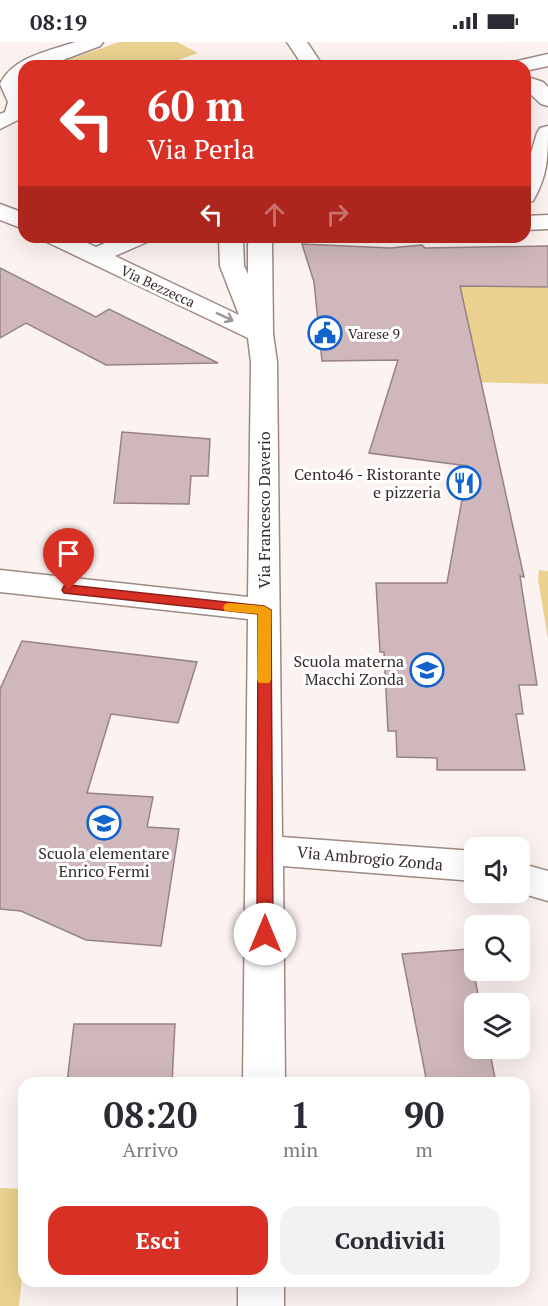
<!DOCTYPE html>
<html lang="it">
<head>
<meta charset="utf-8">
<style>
	body { margin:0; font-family:"PT Serif",serif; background:#f2f2f3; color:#2b2b33; height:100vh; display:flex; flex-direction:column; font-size:22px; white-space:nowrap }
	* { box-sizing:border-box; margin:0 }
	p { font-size:20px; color:#7c7c81 }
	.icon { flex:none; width:33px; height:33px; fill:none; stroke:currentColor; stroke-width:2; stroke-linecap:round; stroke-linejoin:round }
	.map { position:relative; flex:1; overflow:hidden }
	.details { position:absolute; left:18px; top:1035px; width:512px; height:210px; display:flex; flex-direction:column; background:#fff; border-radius:18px; box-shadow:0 6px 24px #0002 }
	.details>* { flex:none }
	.top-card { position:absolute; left:18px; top:18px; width:513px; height:183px; border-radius:18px; box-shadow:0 6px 24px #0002; background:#d93025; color:#fff; overflow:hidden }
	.buttons { position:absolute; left:464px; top:795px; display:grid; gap:12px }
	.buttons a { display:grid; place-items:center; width:66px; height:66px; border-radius:12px; background:#fff; box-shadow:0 6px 24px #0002; font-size:30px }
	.pin { position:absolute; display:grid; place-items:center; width:51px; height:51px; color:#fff; margin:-62px -26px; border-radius:50% 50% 50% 0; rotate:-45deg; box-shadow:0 0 6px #0007 }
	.pin .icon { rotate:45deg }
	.me { position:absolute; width:66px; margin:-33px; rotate:0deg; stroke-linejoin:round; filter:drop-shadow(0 0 4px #0008) }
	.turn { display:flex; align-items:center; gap:21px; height:126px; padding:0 30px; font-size:27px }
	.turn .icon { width:78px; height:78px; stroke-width:2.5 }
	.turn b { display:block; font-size:42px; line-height:51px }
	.lanes { display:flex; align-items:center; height:57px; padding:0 30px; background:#0003; justify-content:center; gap:30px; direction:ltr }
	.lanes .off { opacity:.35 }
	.eta { display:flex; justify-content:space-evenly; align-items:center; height:102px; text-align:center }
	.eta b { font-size:36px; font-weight:700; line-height:42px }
	.button { display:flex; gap:12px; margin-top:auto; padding:12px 30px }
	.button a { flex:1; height:69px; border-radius:18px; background:#d93025; color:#fff; font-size:24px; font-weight:700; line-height:69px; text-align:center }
	.button a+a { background:#f2f2f3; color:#2b2b33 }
	.status { display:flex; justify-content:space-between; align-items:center; height:42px; padding:0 30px; background:#fff; direction:ltr }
	.status svg { height:16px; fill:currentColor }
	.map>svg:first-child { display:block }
	.green { fill:#ead18f }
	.building { fill:#cfb7bb; stroke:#988285; stroke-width:1.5 }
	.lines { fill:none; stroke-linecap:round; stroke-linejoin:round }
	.minor-casing { stroke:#9e8983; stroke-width:3 }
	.minor { fill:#fff; fill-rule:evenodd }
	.oneway { stroke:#9a9694 }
	.route { fill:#d93025; stroke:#8d1f18; stroke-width:1.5 }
	.slow { fill:#f59e0b }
	.labels { text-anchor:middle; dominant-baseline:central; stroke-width:6; stroke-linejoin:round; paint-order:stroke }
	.far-street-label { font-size:14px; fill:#352c2a; stroke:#fff }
	.far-poi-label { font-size:14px; fill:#352c2a; stroke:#fff; text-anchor:start }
	.poi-label { font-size:16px; fill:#352c2a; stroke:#fff; text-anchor:end }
	.street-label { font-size:16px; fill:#352c2a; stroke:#fff }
</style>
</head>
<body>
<div class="status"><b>08:19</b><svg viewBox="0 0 49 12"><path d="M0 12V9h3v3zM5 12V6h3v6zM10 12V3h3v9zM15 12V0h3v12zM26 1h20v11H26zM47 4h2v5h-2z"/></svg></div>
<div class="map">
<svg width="548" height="1264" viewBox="0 0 548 1264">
	<rect width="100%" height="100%" fill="#fcf3f0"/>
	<path class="green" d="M119,0H177L198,11L162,24H51Z
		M386,238L463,243L464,244L544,243L545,246H548V342L462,340L473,302L466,271L430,272Z
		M539,528L548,529V597L538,537Z
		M0,1146L24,1147V1216L19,1264H0Z"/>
	<path class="building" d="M302,202L390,206L422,203L425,206L548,204V245L460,244L524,535L520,534L537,643H519L523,672H516L525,728H437V716L397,715L396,689H388L384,610H380L376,541H447L468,424L369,411L398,318L322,319L314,240Z
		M0,226L96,275L109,267L218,321L106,323L26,281L0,296Z
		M122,390L210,397L208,434H191L189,462L114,461Z
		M22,599L197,620L178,681L111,672L87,751L153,755L147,785L179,787L161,904L86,898L21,869L0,867V647Z
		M469,907L480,962H474V1006H489L496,1041H427L402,912Z
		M74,982H175L172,1041H67Z"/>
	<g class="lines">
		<g class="minor-casing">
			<path id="minor" d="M75,0H103L100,4L47,24H24V38L21,42L24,49V75L0,87V72L5,70L8,60L0,42C13,15 49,9 75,0Z
				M287,0H307L323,24H303Z
				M548,12V24L525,29V24H510L513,20Z
				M525,34L543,40L548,45V64L541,62L525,47Z
				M548,84C548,115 548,133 533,159L525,161V131L537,91L540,86Z
				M0,162L24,171V187L0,178Z
				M548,173V187L525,188V174Z
				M43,195H74L96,205L119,195H151L147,200L115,214L239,273L220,224L219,195H243L244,224L248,232V202L253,195H277L272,202L273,292L277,320L282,795L474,809V839L283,824L285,1041H243L248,577L0,550V528L248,555L251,320L248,296L47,200Z
				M519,821L548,829V859L517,850H519Z
				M238,1239H284V1264H238Z"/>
		</g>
		<use href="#minor" class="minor"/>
	</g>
	<defs><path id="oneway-shaft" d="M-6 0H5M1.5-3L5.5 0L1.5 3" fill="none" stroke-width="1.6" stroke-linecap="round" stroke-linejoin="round" transform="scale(1.5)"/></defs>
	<use class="oneway" href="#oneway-shaft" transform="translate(225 275) rotate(25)"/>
	<path class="route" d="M69,543L264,564L271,568L273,892L271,897L265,899L260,897L257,892L258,572L64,551L62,548L64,544Z"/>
	<path class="slow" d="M229,561L264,564L271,568V638L269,641H259L257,638L258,572L225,569L223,566L225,562Z"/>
	<defs>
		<g id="civic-ring" transform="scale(1.725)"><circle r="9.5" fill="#fff" stroke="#1363cd" stroke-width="1.5"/><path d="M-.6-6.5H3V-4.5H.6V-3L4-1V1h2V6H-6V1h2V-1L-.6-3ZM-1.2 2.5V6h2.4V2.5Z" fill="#1363cd"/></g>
		<g id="restaurant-ring" transform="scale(1.725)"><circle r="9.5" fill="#fff" stroke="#1363cd" stroke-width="1.5"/><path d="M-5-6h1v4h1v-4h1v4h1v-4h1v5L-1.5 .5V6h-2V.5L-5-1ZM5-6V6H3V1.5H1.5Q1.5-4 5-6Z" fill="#1363cd"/></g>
		<g id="school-ring" transform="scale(1.725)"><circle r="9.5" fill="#fff" stroke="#1363cd" stroke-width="1.5"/><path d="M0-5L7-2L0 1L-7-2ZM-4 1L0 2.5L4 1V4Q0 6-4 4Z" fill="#1363cd"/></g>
	</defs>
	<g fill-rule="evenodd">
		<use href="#civic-ring" x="325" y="291"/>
		<use href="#restaurant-ring" x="464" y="441"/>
		<use href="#school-ring" x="427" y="628"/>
		<use href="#school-ring" x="104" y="781"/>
	</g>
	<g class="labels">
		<g class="far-street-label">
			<text transform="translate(158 244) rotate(25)">Via Bezzecca</text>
		</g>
		<g class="far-poi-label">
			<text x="348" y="291">Varese 9</text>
		</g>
		<g class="poi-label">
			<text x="441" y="432">Cento46 - Ristorante<tspan x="441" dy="18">e pizzeria</tspan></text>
			<text x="404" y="619">Scuola materna<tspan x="404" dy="18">Macchi Zonda</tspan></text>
			<text x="104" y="811" text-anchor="middle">Scuola elementare<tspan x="104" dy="18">Enrico Fermi</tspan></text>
		</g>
		<g class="street-label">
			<text transform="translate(264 468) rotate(-90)">Via Francesco Daverio</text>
			<text transform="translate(370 816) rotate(5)">Via Ambrogio Zonda</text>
		</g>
	</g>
</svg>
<div class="buttons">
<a><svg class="icon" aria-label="sound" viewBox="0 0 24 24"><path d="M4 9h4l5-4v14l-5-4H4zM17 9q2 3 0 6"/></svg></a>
<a><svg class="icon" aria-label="search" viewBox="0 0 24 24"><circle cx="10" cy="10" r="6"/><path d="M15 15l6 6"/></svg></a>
<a><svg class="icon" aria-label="layers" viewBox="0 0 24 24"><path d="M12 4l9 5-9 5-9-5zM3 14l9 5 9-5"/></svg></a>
</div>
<div class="pin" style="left:69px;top:548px;background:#d93025"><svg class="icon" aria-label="arrive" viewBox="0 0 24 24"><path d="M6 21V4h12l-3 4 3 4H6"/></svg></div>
<svg class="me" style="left:265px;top:892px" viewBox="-20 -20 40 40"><circle r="19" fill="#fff"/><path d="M0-13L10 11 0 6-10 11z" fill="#d93025"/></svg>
<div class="top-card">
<div class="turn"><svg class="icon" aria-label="left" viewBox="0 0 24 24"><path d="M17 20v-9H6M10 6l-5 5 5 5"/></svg><div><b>60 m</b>Via Perla</div></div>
<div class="lanes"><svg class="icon" aria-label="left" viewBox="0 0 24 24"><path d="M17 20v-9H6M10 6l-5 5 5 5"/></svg><svg class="icon off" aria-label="ahead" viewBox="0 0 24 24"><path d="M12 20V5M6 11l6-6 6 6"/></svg><svg class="icon off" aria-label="right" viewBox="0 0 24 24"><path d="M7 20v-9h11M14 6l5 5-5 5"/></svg></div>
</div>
<section class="details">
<div class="eta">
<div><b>08:20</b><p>Arrivo</p></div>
<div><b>1</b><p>min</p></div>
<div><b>90</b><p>m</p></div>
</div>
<div class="button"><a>Esci</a><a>Condividi</a></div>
</section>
</div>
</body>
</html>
